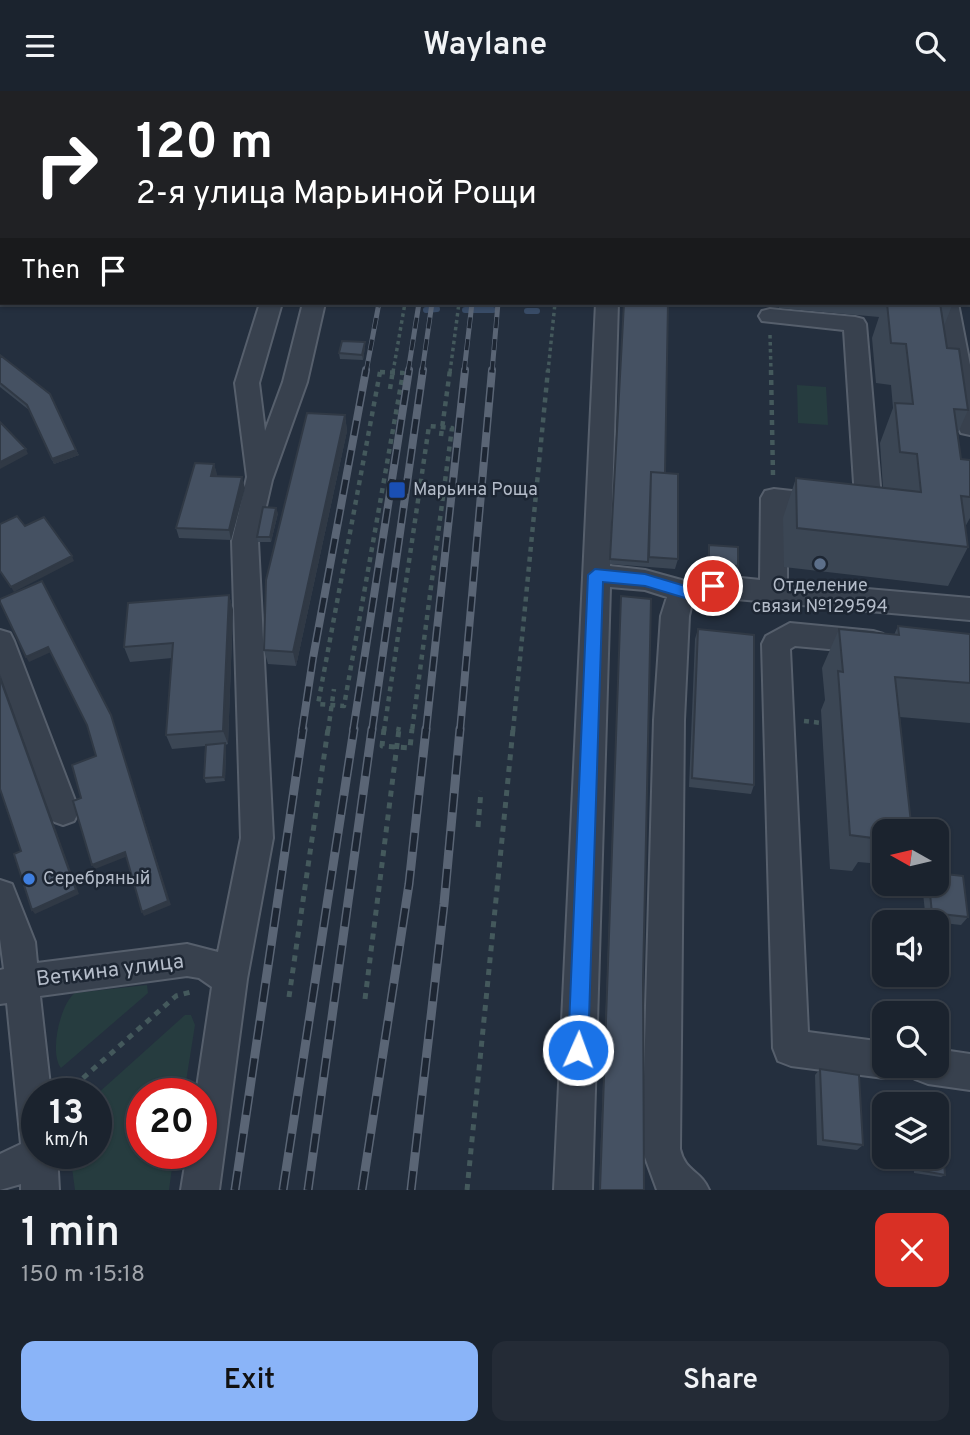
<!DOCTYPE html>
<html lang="en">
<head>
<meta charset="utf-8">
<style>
	body { margin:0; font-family:Overpass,sans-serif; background:#242b36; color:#f1f3f6; height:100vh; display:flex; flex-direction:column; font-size:26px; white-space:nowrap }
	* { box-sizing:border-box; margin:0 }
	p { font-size:23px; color:#a0a4aa }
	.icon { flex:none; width:38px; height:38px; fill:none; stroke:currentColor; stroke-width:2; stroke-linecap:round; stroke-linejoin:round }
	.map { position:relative; height:1099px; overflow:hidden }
	.drawer { display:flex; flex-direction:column; background:#1b232e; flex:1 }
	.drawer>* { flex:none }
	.banner { position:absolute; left:0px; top:0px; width:971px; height:214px; box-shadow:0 2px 5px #0004,0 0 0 2px #39404a; background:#202124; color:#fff; overflow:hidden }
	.needle { width:46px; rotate:278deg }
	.fabs { position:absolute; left:872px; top:728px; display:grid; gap:14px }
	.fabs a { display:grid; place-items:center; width:77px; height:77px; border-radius:14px; background:#1b232e; box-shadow:0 2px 5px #0004,0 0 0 2px #39404a; font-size:35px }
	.speed { position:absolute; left:21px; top:987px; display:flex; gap:14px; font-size:35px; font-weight:700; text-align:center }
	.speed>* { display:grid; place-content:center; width:91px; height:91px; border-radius:50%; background:#1b232e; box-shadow:0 2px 5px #0004,0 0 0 2px #39404a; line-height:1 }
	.speed small { font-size:18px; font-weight:400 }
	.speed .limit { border:10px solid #d22; background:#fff; color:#111 }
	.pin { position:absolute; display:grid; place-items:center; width:60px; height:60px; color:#fff; margin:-30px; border:4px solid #fff; border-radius:50%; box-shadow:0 2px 7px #0007 }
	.me { position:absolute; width:77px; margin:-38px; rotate:2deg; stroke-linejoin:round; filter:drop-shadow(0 0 5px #0008) }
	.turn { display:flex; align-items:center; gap:24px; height:147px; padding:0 21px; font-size:32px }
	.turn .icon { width:91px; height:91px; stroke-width:2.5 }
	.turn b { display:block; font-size:49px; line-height:60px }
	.then { display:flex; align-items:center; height:66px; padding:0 21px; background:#0003; gap:14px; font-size:26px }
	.round { display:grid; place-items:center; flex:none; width:74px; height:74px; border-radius:14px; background:#242b36 }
	.overview { display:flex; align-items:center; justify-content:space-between; height:119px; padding:0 21px }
	h1 { font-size:42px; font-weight:600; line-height:52px }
	.primary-button { display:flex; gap:14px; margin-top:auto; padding:14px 21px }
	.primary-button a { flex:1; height:80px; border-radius:14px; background:#8ab4f8; color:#111; font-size:28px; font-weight:600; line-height:80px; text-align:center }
	.primary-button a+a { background:#242b36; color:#f1f3f6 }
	header { display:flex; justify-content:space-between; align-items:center; height:91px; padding:0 21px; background:#1b232e; font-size:32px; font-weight:600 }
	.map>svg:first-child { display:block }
	.green { fill:#263c3f }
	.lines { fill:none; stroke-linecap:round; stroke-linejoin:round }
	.stream { stroke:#394c67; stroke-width:6 }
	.minor-casing { stroke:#565f6c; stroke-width:4 }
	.path-far2 { stroke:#44595c; stroke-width:3.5; stroke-dasharray:3.5 3.5; stroke-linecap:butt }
	.path-far1 { stroke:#44595c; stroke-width:4.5; stroke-dasharray:5 5; stroke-linecap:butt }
	.path { stroke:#44595c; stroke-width:5; stroke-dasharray:6 6; stroke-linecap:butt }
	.minor { fill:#38414e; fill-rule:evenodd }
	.rail-far2-casing { stroke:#5a6575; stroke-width:5 }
	.rail-far1-casing { stroke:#5a6575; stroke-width:8 }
	.rail-casing { stroke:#5a6575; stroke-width:9 }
	.rail-far2 { stroke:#1d2633; stroke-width:3.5; stroke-dasharray:11; stroke-linecap:butt }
	.rail-far1 { stroke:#1d2633; stroke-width:5; stroke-dasharray:15; stroke-linecap:butt }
	.rail { stroke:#1d2633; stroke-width:6; stroke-dasharray:19; stroke-linecap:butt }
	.wall { fill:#3b4654 }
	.shaded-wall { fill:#303945 }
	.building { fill:#455162; stroke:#303945; stroke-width:2 }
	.route { fill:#1a73e8; stroke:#114b97; stroke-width:2 }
	.transit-dot { fill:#1a4fb4; stroke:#1d2633; stroke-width:2.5 }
	.service-dot { fill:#5c6f8a; stroke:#1d2633; stroke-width:2.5 }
	.shop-dot { fill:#3f7fe0; stroke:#1d2633; stroke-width:2.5 }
	.labels { text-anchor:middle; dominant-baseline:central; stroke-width:5; stroke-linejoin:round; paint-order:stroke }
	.poi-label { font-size:18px; fill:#b4bcc9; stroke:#1d2633; text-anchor:start }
	.near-street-label { font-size:21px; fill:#b4bcc9; stroke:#1d2633 }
</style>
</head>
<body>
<header><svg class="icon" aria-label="menu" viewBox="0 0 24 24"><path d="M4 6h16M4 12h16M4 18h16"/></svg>Waylane<svg class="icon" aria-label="search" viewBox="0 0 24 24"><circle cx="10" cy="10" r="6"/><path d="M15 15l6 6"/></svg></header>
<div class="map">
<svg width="970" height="1099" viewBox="0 0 970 1099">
	<rect width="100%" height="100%" fill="#242f3e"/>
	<path class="green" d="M797,294L826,296L828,334L798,332Z
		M147,894L148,902L61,977C49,962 60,913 75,902Z
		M185,924H191L195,934L184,1003H142V1062H174L169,1099H75L70,1062H96V1004Z"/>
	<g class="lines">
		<path class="stream" d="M426,219L437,218
			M465,219H493
			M527,220H537"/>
		<g class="minor-casing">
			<path id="minor" d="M324,0H342L323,2Z
				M357,0H375V2H357Z
				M260,212H282L259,292L265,340L283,291L303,212H325L307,291L272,389L258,450L273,747L247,888L219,1099H181L187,1062H201V1003H196L212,896L199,887L187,885L40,905L51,1003H37V1062H57L59,1099H21V1093L0,1099V1063L21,1053L7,912L0,913V879L4,878L0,848V789L12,793L35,851L37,872L187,853L218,861L241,747L232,450L247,386L235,292Z
				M596,212H618L610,475L645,479L685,490L713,484L760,489L761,407L765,400L774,398L855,407L844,239L762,230L759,225L762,220L770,218L855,226L863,228L866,233L882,418L878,425L869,427L787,418V491L970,507V529L713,506L692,512L689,525L684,629L680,1058C685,1081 701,1079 709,1099H657L642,1058L654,629L661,525L667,506L645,499L610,496L592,1099H554Z
				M936,212H958L970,274V344L961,342L958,336Z
				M790,532L873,540L883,543L887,551L883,559L873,562L795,555L790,558L808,941L884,951V975H899L897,982L884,987L791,975L778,970L773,957L762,553L766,545Z
				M0,539L10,542L14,550L79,720L74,730L63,734L52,730L47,720L0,589Z
				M936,958L970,963V999L928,993L915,988L910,975H936Z"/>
		</g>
		<path class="path-far2" d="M770,244L771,281
			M380,281H384
			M393,281L405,212
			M450,281L459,212
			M548,281L555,212"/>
		<path class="path-far1" d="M771,279L773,385
			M380,281L403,282L344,615L318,613Z
			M390,298L393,279
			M441,345L450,279
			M804,630L822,632
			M328,640L334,598
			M384,640L429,335L452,337L412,640
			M398,640L399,636
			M513,640L548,279"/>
		<path class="path" d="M384,638L382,655L410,657L412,638
			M478,736L481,700
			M289,906L328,638
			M365,908L399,638
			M65,1003L176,905L191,901
			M467,1099L513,638"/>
		<use href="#minor" class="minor"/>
		<g class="rail-far2-casing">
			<path id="rail-far2" d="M366,281L379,212
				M408,281L419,212
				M422,281L432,212
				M464,281L472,212
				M492,281L498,212"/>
		</g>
		<g class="rail-far1-casing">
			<path id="rail-far1" d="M302,640L313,567L366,279
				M353,640L409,279
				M372,640L423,279
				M426,640L465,279
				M460,640L492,279"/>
		</g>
		<g class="rail-casing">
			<path id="rail" d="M235,1099L303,638
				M283,1099L354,638
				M308,1099L372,638
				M362,1099L409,793L426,638
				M411,1099L444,813L460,638"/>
		</g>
		<use href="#rail-far2" class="rail-far2"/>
		<use href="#rail-far1" class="rail-far1"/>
		<use href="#rail" class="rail"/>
	</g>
	<path class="wall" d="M926,0H970V29V2H926Z
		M624,212L665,382L678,468L675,478L610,473Z
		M779,212H953L944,235L947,257L968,319L958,342L961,368L970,369V427L965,436L968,456L948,495L784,476L783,427L796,387L883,397L880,352L893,317L891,294L876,292L872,247L879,226L779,217Z
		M365,251V256L363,269L340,268L339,262Z
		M0,264L76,359L79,364L54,373L29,319L0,296Z
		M345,324L347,340L296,575L268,573L264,559Z
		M214,373L217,385L245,397L231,449L179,447L176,437Z
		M278,422L271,451H258L257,446Z
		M709,454L738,475L737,480L708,478V459Z
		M229,504L233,519L228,653L225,654L226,657L225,690L206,692L204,687L205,655L172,658L166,644L172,567L130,571L124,556Z
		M621,505L643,889L644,1099H599Z
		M898,535L970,543V632L900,626L911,732L906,740H884V769L881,773L858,771L852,780L830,778L821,619L825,609L822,577L839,538L894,544Z
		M698,538L754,694L751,703L689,696L695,548Z
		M922,793H936L968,826L961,834L926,830Z
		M820,978L863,1054L857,1059L817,1054L815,984Z
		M913,1066H936L945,1084L941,1086L914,1082Z"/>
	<path class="shaded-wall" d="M365,251V256L363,269L362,264Z
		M345,324L347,340L296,575L293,561Z
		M26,358L28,363L0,378V371Z
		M76,359L79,364L54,373L52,368Z
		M214,373L217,383L214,396L211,385Z
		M242,386L245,397L231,449L229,439Z
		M276,417L278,422L271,451L270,446Z
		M72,465L74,470L14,501L11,496Z
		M229,504L233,519L228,653L223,640Z
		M48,556L51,561L29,571L26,566Z
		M0,583L79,803L35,823L32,819Z
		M111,624L171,814L144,825L142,821Z
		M225,652L226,657L225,690L223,686Z
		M125,761L128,765L95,778L92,774Z"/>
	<path class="building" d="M845,0H914V2H846Z
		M624,212H668L665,382L651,381L648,471L610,468Z
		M887,212H940L947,257L959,258L968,319L954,318L961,368L970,369V406L961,405L968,456L797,437L796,387L921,401L917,363L900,361L895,312L913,313L906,253L891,252Z
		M342,250L365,251L362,264L339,262Z
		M0,264L50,303L76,359L52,368L27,314L0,292Z
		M307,322L345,324L293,561L264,559L266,489Z
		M0,331L26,358L0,371Z
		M195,372L214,373L211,385L242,386L229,439L176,437Z
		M651,381L678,383V468L649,466Z
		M263,416L276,417L270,446H257Z
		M17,425L25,435L44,426L72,465L11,496L0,480V433Z
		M709,454L738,456V475L709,472Z
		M42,490L111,624L168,810L142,821L125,761L92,774L73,710L81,707L72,674L96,665L87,634L48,556L26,566L0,511V508Z
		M229,504L223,640L166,644L173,552L124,556L128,512Z
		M621,505L651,508L643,889L644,1099H600Z
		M898,535L970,543V592L895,586L911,732L902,731L903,740L872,737L873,747L850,744L838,580L843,581L839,538L899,544Z
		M698,538L754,544V694L692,687Z
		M0,587L76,799L32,819L14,763L21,760L0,698Z
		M225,652L223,686L204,687L206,654Z
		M936,782L963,785L968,826L932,822L929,793H936Z
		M820,978L859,984L863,1054L823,1049Z
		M936,1045L942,1046L945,1084L918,1079L916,1066H936Z"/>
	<path class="route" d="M595,478L645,483L685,495L713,489L721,495L713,501L685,507L645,495L603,491L588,959L585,966L578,969L571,966L568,959L588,484Z"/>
	<rect class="transit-dot" x="388" y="390" width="18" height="18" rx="3.5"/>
	<circle class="service-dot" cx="820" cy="473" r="7"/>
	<circle class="shop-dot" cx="29" cy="788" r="7"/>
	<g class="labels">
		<g class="poi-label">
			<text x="413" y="399">Марьина Роща</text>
			<text x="820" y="495" text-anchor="middle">Отделение<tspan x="820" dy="21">связи №129594</tspan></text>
			<text x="43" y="788">Серебряный</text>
		</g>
		<g class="near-street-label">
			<text transform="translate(110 880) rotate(-7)">Веткина улица</text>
		</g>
	</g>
</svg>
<div class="fabs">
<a><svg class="needle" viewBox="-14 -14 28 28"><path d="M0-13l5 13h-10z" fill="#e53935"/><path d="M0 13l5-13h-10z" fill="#a0a4aa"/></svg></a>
<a><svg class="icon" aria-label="sound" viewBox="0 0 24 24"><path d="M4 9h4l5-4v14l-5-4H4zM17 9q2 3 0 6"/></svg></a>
<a><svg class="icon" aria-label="search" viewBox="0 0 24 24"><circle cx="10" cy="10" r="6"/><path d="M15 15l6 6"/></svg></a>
<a><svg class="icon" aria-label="layers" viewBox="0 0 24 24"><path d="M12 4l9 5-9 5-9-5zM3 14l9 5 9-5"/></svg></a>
</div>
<div class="speed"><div>13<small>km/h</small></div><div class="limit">20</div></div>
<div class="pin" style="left:713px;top:495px;background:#d93025"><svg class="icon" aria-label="arrive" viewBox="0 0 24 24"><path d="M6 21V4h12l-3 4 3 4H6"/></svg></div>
<svg class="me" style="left:578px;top:959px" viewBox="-20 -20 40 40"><circle r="17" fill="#1a73e8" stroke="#fff" stroke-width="3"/><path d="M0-11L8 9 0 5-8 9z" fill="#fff"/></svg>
<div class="banner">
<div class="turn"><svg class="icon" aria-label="right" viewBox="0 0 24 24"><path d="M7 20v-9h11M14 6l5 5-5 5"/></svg><div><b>120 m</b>2-я улица Марьиной Рощи</div></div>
<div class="then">Then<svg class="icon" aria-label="arrive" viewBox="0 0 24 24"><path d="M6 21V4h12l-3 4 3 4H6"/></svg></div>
</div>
</div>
<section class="drawer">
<div class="overview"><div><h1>1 min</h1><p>150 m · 15:18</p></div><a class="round" style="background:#d93025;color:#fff"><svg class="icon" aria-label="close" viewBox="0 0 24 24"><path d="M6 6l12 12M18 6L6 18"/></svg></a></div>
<div class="primary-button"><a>Exit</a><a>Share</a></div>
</section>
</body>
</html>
